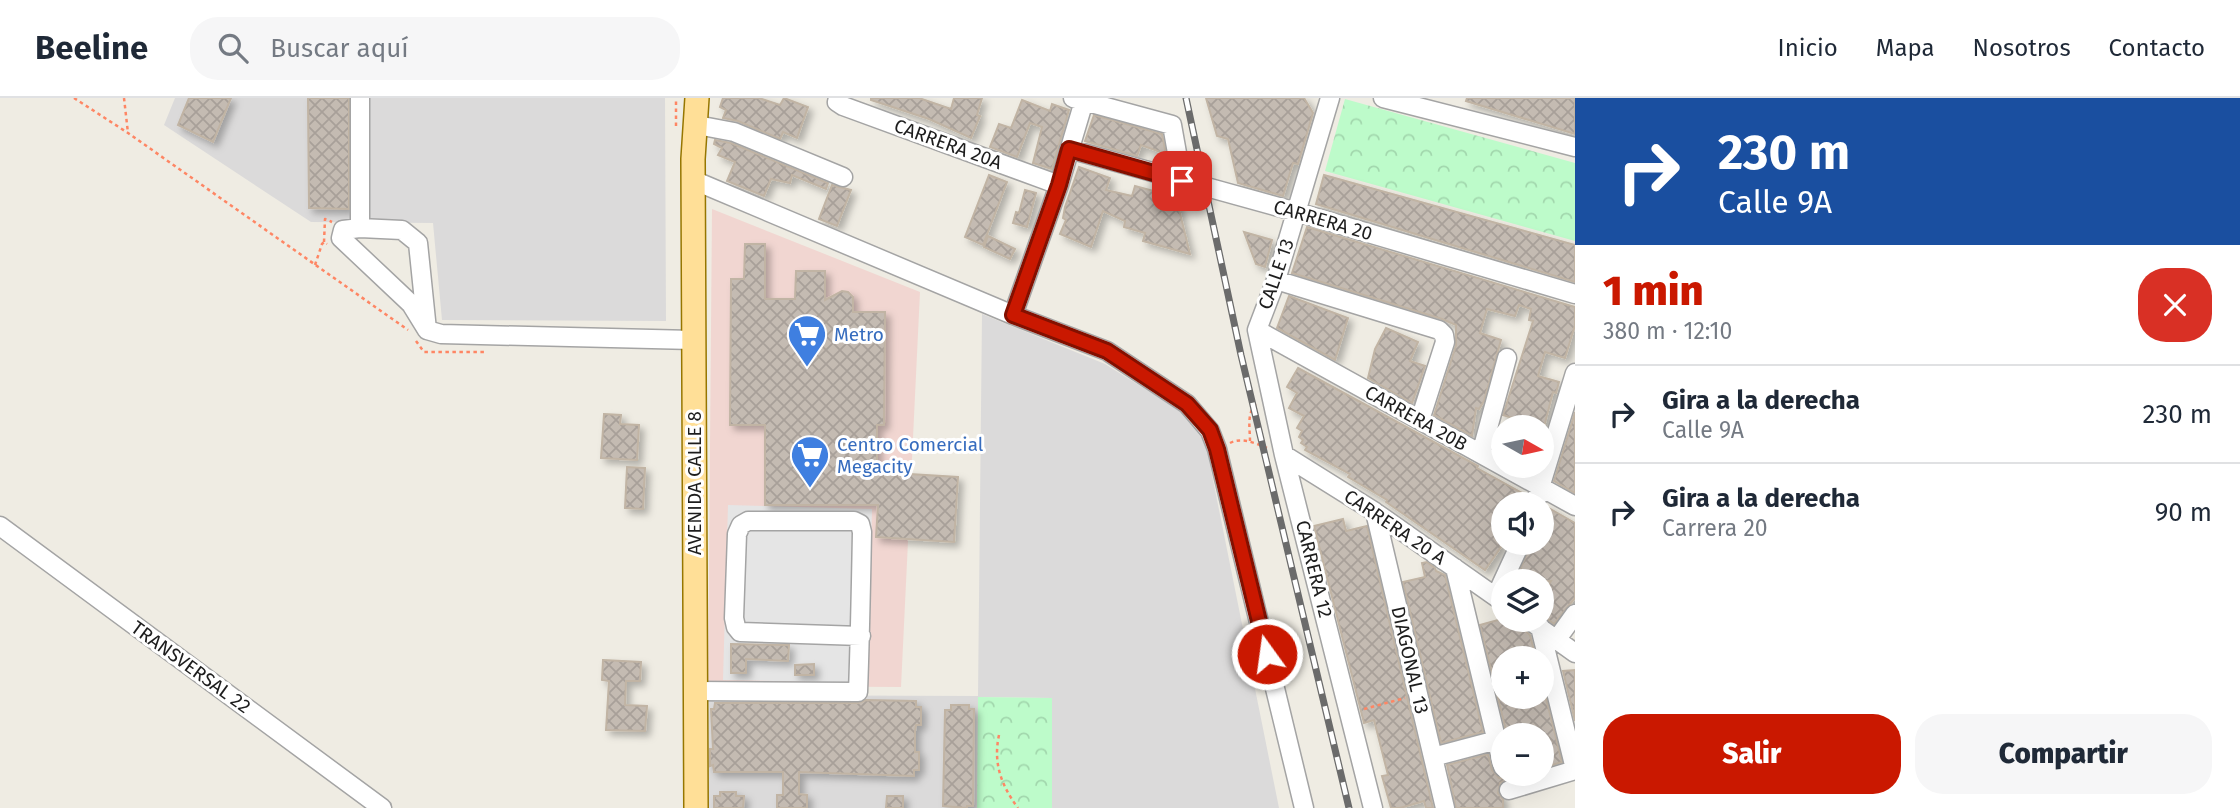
<!DOCTYPE html>
<html lang="es">
<head>
<meta charset="utf-8">
<style>
	body { margin:0; font-family:"Fira Sans",sans-serif; background:#f6f6f7; color:#1f2937; height:100vh; display:flex; flex-direction:column; font-size:26px; white-space:nowrap }
	* { box-sizing:border-box; margin:0 }
	p { font-size:23px; color:#747a83 }
	.icon { flex:none; width:38px; height:38px; fill:none; stroke:currentColor; stroke-width:2; stroke-linecap:round; stroke-linejoin:round }
	.map { position:relative; flex:1; overflow:hidden }
	.side { display:flex; flex-direction:column; background:#fff; width:665px }
	.side>* { flex:none }
	.top-card { background:#1a4fa0; color:#fff; overflow:hidden }
	.needle { width:46px; rotate:99deg }
	.tools { position:absolute; left:1491px; top:317px; display:grid; gap:14px }
	.tools a { display:grid; place-items:center; width:63px; height:63px; border-radius:50%; background:#fff; box-shadow:0 7px 28px #0002; font-size:35px }
	.pin { position:absolute; display:grid; place-items:center; width:60px; height:60px; color:#fff; margin:-30px; border-radius:14px; box-shadow:0 4px 10px #0006 }
	.me { position:absolute; width:77px; margin:-38px; rotate:346deg; stroke-linejoin:round; filter:drop-shadow(0 0 5px #0008) }
	.turn { display:flex; align-items:center; gap:24px; height:147px; padding:0 28px; font-size:32px }
	.turn .icon { width:91px; height:91px; stroke-width:2.5 }
	.turn b { display:block; font-size:49px; line-height:60px }
	.round { display:grid; place-items:center; flex:none; width:74px; height:74px; border-radius:28px; background:#f6f6f7 }
	.head { display:flex; align-items:center; justify-content:space-between; height:119px; padding:0 28px }
	h1 { font-size:42px; font-weight:800; line-height:52px; color:#ca1800 }
	.button { display:flex; gap:14px; margin-top:auto; padding:14px 28px }
	.button a { flex:1; height:80px; border-radius:28px; background:#ca1800; color:#fff; font-size:28px; font-weight:800; line-height:80px; text-align:center }
	.button a+a { background:#f6f6f7; color:#1f2937 }
	ul { padding:0; list-style:none }
	li { display:flex; align-items:center; gap:21px; height:98px; padding:0 28px; border-top:2px solid #e0e1e3 }
	li div { flex:1 }
	li b { display:block; font-size:26px }
	li em { font-style:normal }
	header { display:flex; align-items:center; gap:42px; box-sizing:border-box; height:98px; padding:0 35px; background:#fff; border-bottom:2px solid #e0e1e3 }
	header strong { font-size:33px }
	nav { display:flex; gap:38px; margin-inline-start:auto; font-size:24px }
	.search { width:490px; height:63px; background:#f6f6f7; display:flex; align-items:center; gap:18px; box-sizing:border-box; padding:0 24px; border-radius:28px; color:#747a83; font-size:26px }
	main { display:flex; flex:1; min-height:0 }
	.map>svg:first-child { display:block }
	.residential { fill:#dbdada }
	.commercial { fill:#f1d6d1 }
	.park { fill:url(#park-crowns) }
	.parking { fill:#e5e5e5 }
	.building { fill:url(#building-cross-hatch); stroke:#c1b4a4; stroke-width:2; filter:url(#shadow) }
	.lines { fill:none; stroke-linecap:round; stroke-linejoin:round }
	.minor-casing { stroke:#a4a4a4; stroke-width:21 }
	.major-casing { stroke:#967600; stroke-width:26 }
	.path { stroke:#fe8664; stroke-width:2.5; stroke-dasharray:3.5 3.5; stroke-linecap:butt }
	.minor { stroke:#fff; stroke-width:18 }
	.major { stroke:#ffdf97; stroke-width:23 }
	.rail-casing { stroke:#6b6b6b; stroke-width:7 }
	.rail { stroke:#fff; stroke-width:4.5; stroke-dasharray:13; stroke-linecap:butt }
	.route-casing { stroke:#831000; stroke-width:18 }
	.route { stroke:#ca1800; stroke-width:12 }
	.labels { text-anchor:middle; dominant-baseline:central; stroke-width:6; stroke-linejoin:round; paint-order:stroke }
	.street-label { font-size:19px; fill:#1d1d1d; stroke:#fff }
	.shop-label { font-size:19px; fill:#366cbe; stroke:#fff; text-anchor:start }
</style>
</head>
<body>
<header>
<strong>Beeline</strong>
<div class="search"><svg class="icon" aria-label="search" viewBox="0 0 24 24"><circle cx="10" cy="10" r="6"/><path d="M15 15l6 6"/></svg>Buscar aquí</div>
<nav><a>Inicio</a><a>Mapa</a><a>Nosotros</a><a>Contacto</a></nav>
</header>
<main>
<div class="map">
<svg width="1575" height="710" viewBox="0 0 1575 710">
	<defs>
		<pattern id="park-crowns" width="20" height="18" patternUnits="userSpaceOnUse" patternTransform="scale(1.75)"><rect width="20" height="18" fill="#bdfbca"/><path d="M2 6a3 3 0 1 1 6 0M12 15a3 3 0 1 1 6 0" fill="none" stroke="#a2d7ad"/></pattern>
		<pattern id="building-cross-hatch" width="8" height="8" patternUnits="userSpaceOnUse" patternTransform="scale(1.75)"><rect width="8" height="8" fill="#c4bbb2"/><path d="M0 0l8 8M0 8l8-8" fill="none" stroke="#a8a099"/></pattern>
		<filter id="shadow"><feDropShadow dx="4.5" dy="4.5" stdDeviation="3.5" flood-color="#0004"/></filter>
	</defs>
	<rect width="100%" height="100%" fill="#efece3"/>
	<path class="residential" d="M175,0H665L666,223L442,222L433,125L311,124L164,27Z
		M982,216L1105,266L1190,319L1206,347L1279,710H1052V600L979,599L977,710H706L704,597L978,598Z"/>
	<path class="commercial" d="M712,111L920,194L901,589L708,588Z"/>
	<path class="park" d="M1345,1L1575,65V143L1325,73Z
		M978,599L1052,600V710H977Z"/>
	<path class="parking" d="M728,407L872,411L868,585L723,582Z"/>
	<path class="building" d="M189,0H231L213,44L178,27Z
		M308,0H349V111L309,110Z
		M723,0H759L780,7L784,0L808,9L797,40L783,34L780,41L738,23L723,20L726,12L720,9Z
		M871,0H919L951,11L954,0H982L977,17L980,18L971,40L929,21L871,2Z
		M1206,0H1304L1313,15L1298,66L1293,65L1283,98L1238,85L1228,41L1217,38Z
		M1467,0H1575V36L1466,3Z
		M1022,2L1050,13L1052,6L1069,12L1052,71L1033,65L1042,29L1030,25L1017,59L990,49L999,26L1011,30Z
		M1094,17L1162,36L1166,56L1141,47L1137,58L1085,43Z
		M715,42L731,45L828,85L826,91L792,77L790,85L771,81L764,98L727,83L735,64L718,57L722,50L714,46Z
		M1079,69L1110,80L1106,92L1132,98L1135,88L1176,99L1190,156L1143,143L1145,135L1124,129L1125,123L1103,113L1091,149L1060,136L1066,122L1063,120L1065,109Z
		M989,77L1007,84L983,147L965,139Z
		M1324,77L1575,147V184L1316,106Z
		M832,87L851,92L837,128L819,121Z
		M1025,92L1036,95L1027,129L1013,125L1016,114L1019,115Z
		M1307,129L1575,209V227L1565,260L1545,254L1538,278L1559,284L1556,295L1553,294L1544,329H1528L1529,325L1503,317L1533,223L1529,222L1531,211L1519,207L1515,218L1487,211L1480,235L1501,242L1484,303L1479,311L1476,310L1472,338L1434,317L1456,247V227L1442,221L1292,175Z
		M1244,134L1272,142L1265,169L1256,166Z
		M988,138L1015,151L1010,161L984,149Z
		M745,146H765V201H795L796,173H825V202L842,193L848,194L853,199V214H885L884,327H877V374L958,379L954,444L876,439L878,407H765V327H730L731,181H744Z
		M1289,198L1348,220L1335,262L1277,230Z
		M1386,230L1418,244L1410,263L1425,268L1412,305L1368,280L1375,251Z
		M1298,270L1478,368L1477,370L1522,395L1518,406H1503V434L1497,442L1503,446L1485,472L1386,404L1387,402L1348,379L1350,376L1305,352L1307,349L1301,345L1303,342L1299,339L1302,333L1297,330L1304,318L1289,310L1297,295L1287,289Z
		M1575,314V395L1554,383Z
		M604,316L621,317L620,326L639,327L637,362L601,360Z
		M627,369L645,370L643,411L625,410Z
		M1547,409L1575,425V500L1554,526L1542,517V498L1551,483H1515L1532,444H1542V420Z
		M1343,421L1346,433L1367,428L1433,710H1426L1424,703L1400,710H1391L1382,678L1388,677L1374,622L1364,625L1314,428Z
		M1427,464L1435,470L1436,473L1445,477L1483,634L1441,645L1403,484L1425,479L1422,465Z
		M1498,522H1518L1519,527L1530,537L1536,560H1503V598H1542V584L1562,664L1542,670V637H1507L1480,527Z
		M731,546L789,547L788,563L746,561V575H731Z
		M603,562L641,564L640,583H626L625,607L647,608L645,633L606,632L609,583L602,582Z
		M814,566V577H795V567Z
		M1575,572V623L1563,573Z
		M866,602L916,603V609H921V627H916L915,633V654H919V672H914V678L799,674V696L807,697V710H777V697H783V674H714L713,667L710,668V651H713L711,611H714L715,605H858Z
		M951,607H969V611H974L973,708H967V710L943,708L945,612H951Z
		M1488,656L1492,672L1499,680H1506L1512,676H1524L1500,685L1498,695L1503,701V710H1456L1447,667Z
		M720,694H736V698H744L743,710H714V698H720Z
		M887,698H903V710H886Z"/>
	<g class="lines">
		<g class="minor-casing">
			<path id="minor" d="M360,0V130
				M838,0L837,4L843,8L1059,87
				M1073,0L1172,27L1182,83
				M1383,0L1575,49
				M697,27L734,34L843,79
				M1069,51L1297,114L1575,196
				M693,82L1013,217L1107,253L1187,306L1210,333L1217,351L1304,710
				M1276,182L1439,232L1444,237L1445,244L1420,322
				M1013,217L1059,87L1084,3
				M427,232L418,145L402,132L360,130L343,132L341,140L411,206L427,232L441,236L693,242
				M1257,232L1284,357L1373,710
				M1257,232L1575,408
				M1257,232L1276,182L1330,0
				M1481,356L1507,260
				M1284,357L1375,414L1503,504
				M1535,406L1575,275
				M1375,414L1445,710
				M0,428L382,710
				M1455,470L1503,669
				M1496,498L1521,444
				M1529,522L1575,555
				M1540,529L1575,671
				M1557,541L1575,516
				M695,593L858,594C860,541 861,487 862,434L860,426L854,423H748L741,427L737,436L734,520L736,529L740,534L861,538
				M1433,659L1497,642
				M1509,692L1575,672"/>
		</g>
		<g class="major-casing">
			<path id="major" d="M696,710L693,61L697,0"/>
		</g>
		<path class="path" d="M74,0L128,35L408,232
			M124,0L128,35
			M676,28V0
			M324,144L325,121L332,124
			M315,167L322,146L324,144L327,146
			M416,243L424,254H484
			M1250,343C1250,329 1246,314 1258,304
			M1230,345C1242,339 1255,345 1267,350
			M1364,611L1405,600
			M999,637C993,665 1001,687 1018,710"/>
		<use href="#minor" class="minor"/>
		<use href="#major" class="major"/>
		<g class="rail-casing">
			<path id="rail" d="M1186,0L1241,257L1349,710"/>
		</g>
		<use href="#rail" class="rail"/>
	</g>
	<g class="lines">
		<g class="route-casing">
			<path id="route" d="M1182,83L1069,51L1059,87L1013,217L1107,253L1187,306L1210,332L1217,351L1267,556"/>
		</g>
		<use href="#route" class="route"/>
	</g>
	<defs>
		<g id="supermarket-pin" transform="scale(2.0125)"><path d="M0 17L-7.5 6A9.5 9.5 0 1 1 7.5 6Z" fill="#3f7fe0" stroke="#fff"/><path d="M-6-5.5h2.5l.6 2H6L4.5 2H-2.5L-4.4-4H-6ZM-1.5 3.2a1.3 1.3 0 1 0 .1 0ZM3 3.2a1.3 1.3 0 1 0 .1 0Z" fill="#fff"/></g>
	</defs>
	<g fill-rule="evenodd">
		<use href="#supermarket-pin" x="807" y="236"/>
		<use href="#supermarket-pin" x="810" y="357"/>
	</g>
	<g class="labels">
		<g class="street-label">
			<text transform="translate(948 46) rotate(20)">CARRERA 20A</text>
			<text transform="translate(1323 122) rotate(16)">CARRERA 20</text>
			<text transform="translate(1276 176) rotate(-71)">CALLE 13</text>
			<text transform="translate(1416 320) rotate(29)">CARRERA 20B</text>
			<text transform="translate(694 385) rotate(-90)">AVENIDA CALLE 8</text>
			<text transform="translate(1395 429) rotate(34)">CARRERA 20 A</text>
			<text transform="translate(1314 471) rotate(76)">CARRERA 12</text>
			<text transform="translate(1410 562) rotate(77)">DIAGONAL 13</text>
			<text transform="translate(191 569) rotate(36)">TRANSVERSAL 22</text>
		</g>
		<g class="shop-label">
			<text x="834" y="236">Metro</text>
			<text x="837" y="346">Centro Comercial<tspan x="837" dy="22">Megacity</tspan></text>
		</g>
	</g>
</svg>
<div class="tools">
<a><svg class="needle" viewBox="-14 -14 28 28"><path d="M0-13l5 13h-10z" fill="#e53935"/><path d="M0 13l5-13h-10z" fill="#747a83"/></svg></a>
<a><svg class="icon" aria-label="sound" viewBox="0 0 24 24"><path d="M4 9h4l5-4v14l-5-4H4zM17 9q2 3 0 6"/></svg></a>
<a><svg class="icon" aria-label="layers" viewBox="0 0 24 24"><path d="M12 4l9 5-9 5-9-5zM3 14l9 5 9-5"/></svg></a>
<a>+</a>
<a>−</a>
</div>
<div class="pin" style="left:1182px;top:83px;background:#d93025"><svg class="icon" aria-label="arrive" viewBox="0 0 24 24"><path d="M6 21V4h12l-3 4 3 4H6"/></svg></div>
<svg class="me" style="left:1267px;top:556px" viewBox="-20 -20 40 40"><circle r="17" fill="#ca1800" stroke="#fff" stroke-width="3"/><path d="M0-11L8 9 0 5-8 9z" fill="#fff"/></svg>
</div>
<section class="side">
<div class="top-card">
<div class="turn"><svg class="icon" aria-label="right" viewBox="0 0 24 24"><path d="M7 20v-9h11M14 6l5 5-5 5"/></svg><div><b>230 m</b>Calle 9A</div></div>
</div>
<div class="head"><div><h1>1 min</h1><p>380 m · 12:10</p></div><a class="round" style="background:#d93025;color:#fff"><svg class="icon" aria-label="close" viewBox="0 0 24 24"><path d="M6 6l12 12M18 6L6 18"/></svg></a></div>
<ul>
<li><svg class="icon" aria-label="right" viewBox="0 0 24 24"><path d="M7 20v-9h11M14 6l5 5-5 5"/></svg><div><b>Gira a la derecha</b><p>Calle 9A</p></div><em>230 m</em></li>
<li><svg class="icon" aria-label="right" viewBox="0 0 24 24"><path d="M7 20v-9h11M14 6l5 5-5 5"/></svg><div><b>Gira a la derecha</b><p>Carrera 20</p></div><em>90 m</em></li>
</ul>
<div class="button"><a>Salir</a><a>Compartir</a></div>
</section>
</main>
</body>
</html>
